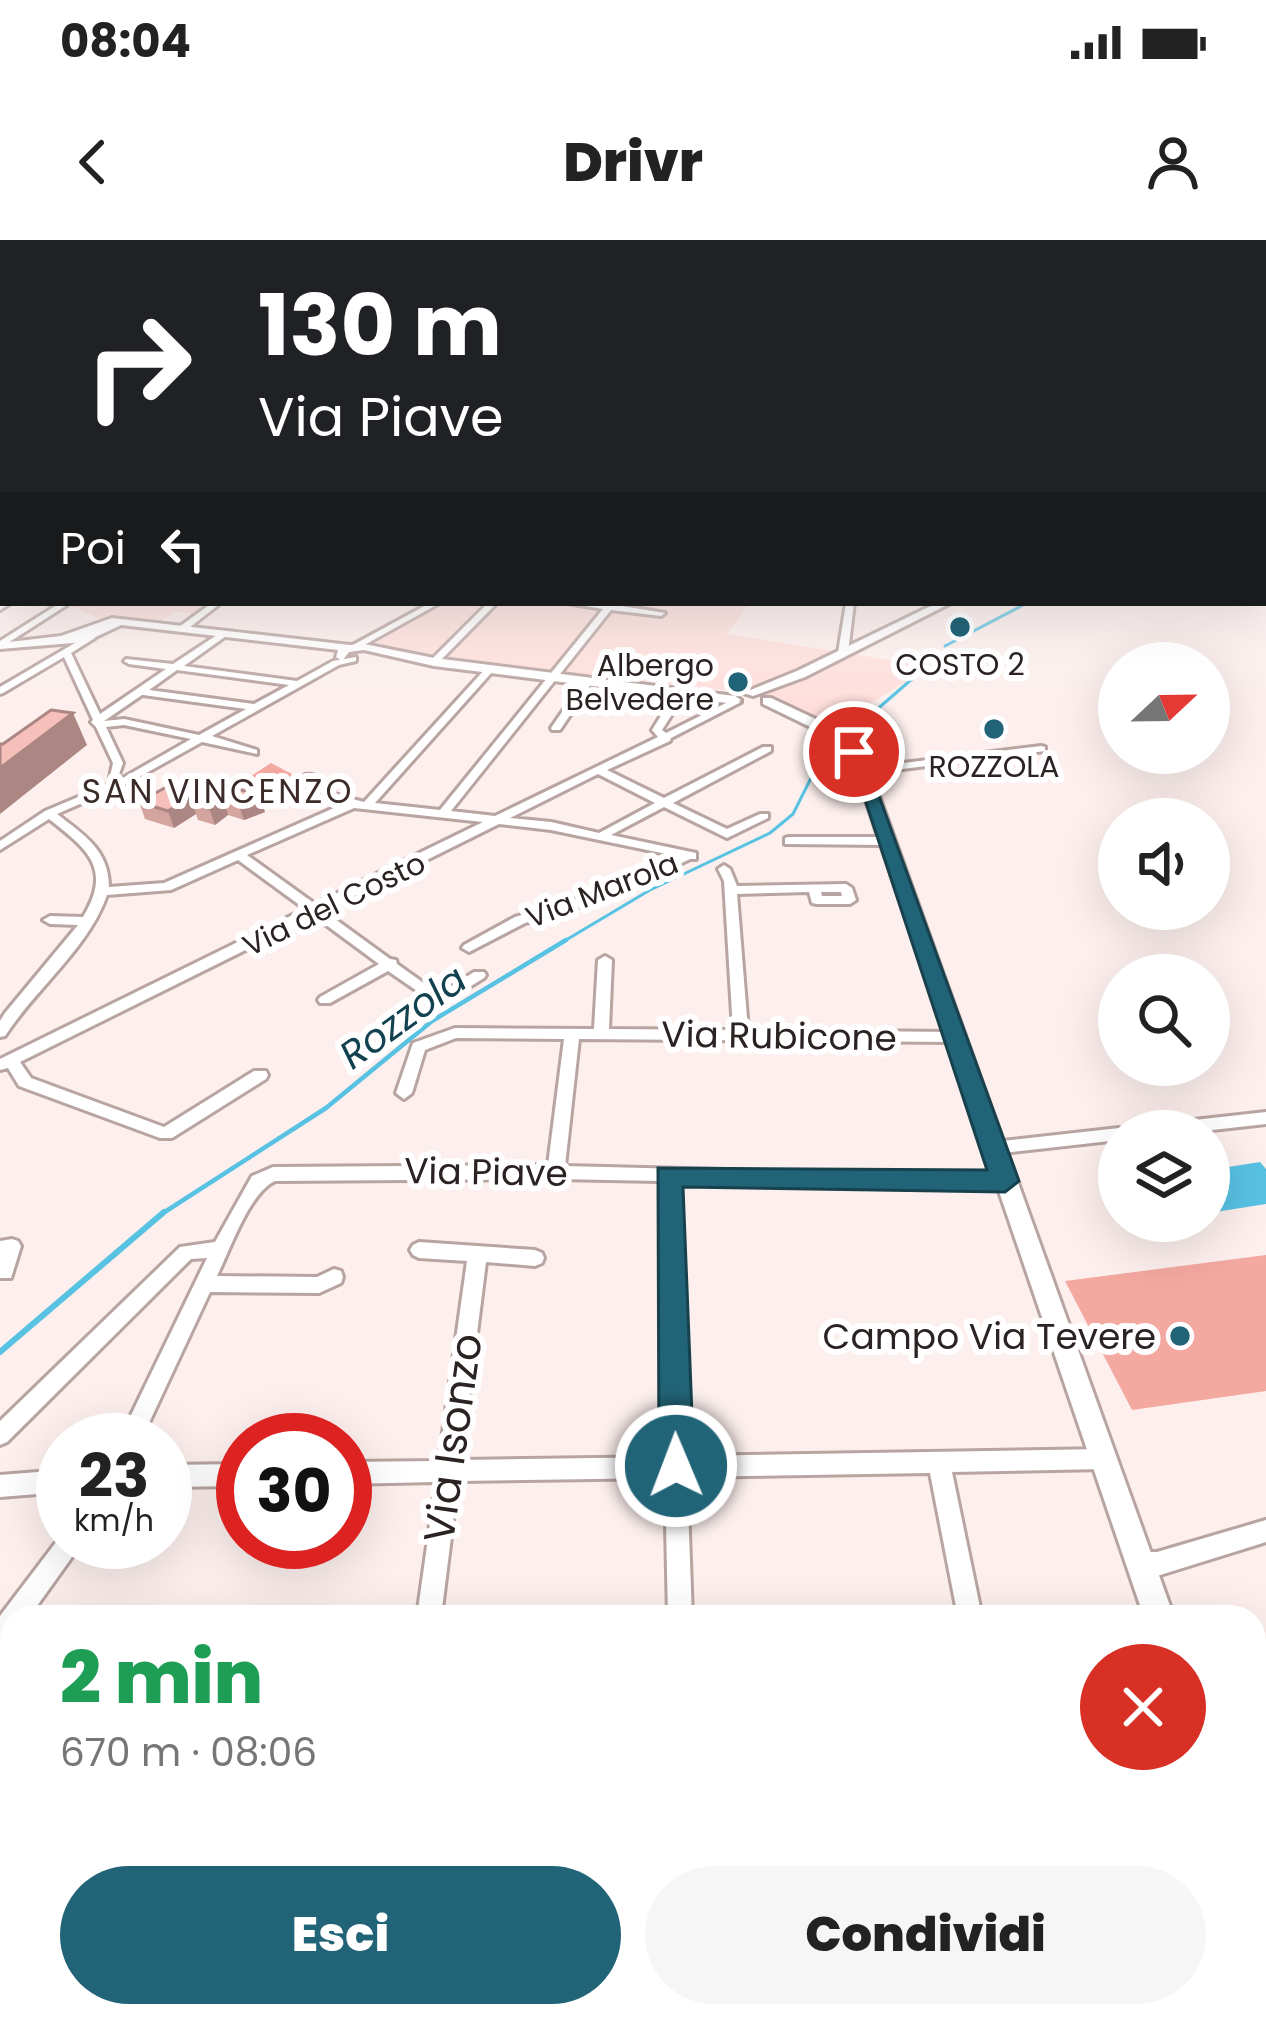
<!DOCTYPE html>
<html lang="it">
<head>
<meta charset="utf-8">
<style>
	body { margin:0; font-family:Poppins,sans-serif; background:#f6f6f6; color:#222; height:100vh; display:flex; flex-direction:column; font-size:45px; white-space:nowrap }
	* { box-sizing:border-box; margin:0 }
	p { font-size:39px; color:#767676 }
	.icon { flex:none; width:66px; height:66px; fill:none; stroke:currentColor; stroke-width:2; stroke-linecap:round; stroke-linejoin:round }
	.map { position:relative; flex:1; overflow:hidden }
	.drawer { position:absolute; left:0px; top:1365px; width:1266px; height:423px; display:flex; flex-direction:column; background:#fff; border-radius:36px 36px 0 0; box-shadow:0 12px 48px #0002 }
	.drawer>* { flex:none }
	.banner { position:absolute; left:0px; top:0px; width:1266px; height:366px; box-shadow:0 12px 48px #0002; background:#202124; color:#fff; overflow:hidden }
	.needle { width:78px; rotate:68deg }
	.fabs { position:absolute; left:1098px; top:402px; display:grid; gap:24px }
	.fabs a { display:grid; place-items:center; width:132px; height:132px; border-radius:50%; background:#fff; box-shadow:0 12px 48px #0002; font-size:60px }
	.speed { position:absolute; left:36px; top:1173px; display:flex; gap:24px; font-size:60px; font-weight:700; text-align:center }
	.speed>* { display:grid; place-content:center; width:156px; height:156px; border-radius:50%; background:#fff; box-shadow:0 12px 48px #0002; line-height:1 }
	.speed small { font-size:30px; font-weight:400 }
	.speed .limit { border:18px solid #d22; background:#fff; color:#111 }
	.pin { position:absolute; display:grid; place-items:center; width:102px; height:102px; color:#fff; margin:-51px; border:6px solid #fff; border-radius:50%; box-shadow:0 3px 12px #0007 }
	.me { position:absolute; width:132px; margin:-66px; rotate:359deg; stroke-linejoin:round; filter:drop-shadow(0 0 9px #0008) }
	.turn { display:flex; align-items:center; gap:42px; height:252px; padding:0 60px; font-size:54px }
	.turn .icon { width:156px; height:156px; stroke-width:2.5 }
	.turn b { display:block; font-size:84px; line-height:102px }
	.then { display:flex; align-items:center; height:114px; padding:0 60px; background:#0003; gap:24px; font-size:45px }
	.round { display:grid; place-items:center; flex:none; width:126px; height:126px; border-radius:63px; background:#f6f6f6 }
	.head { display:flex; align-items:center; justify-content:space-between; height:204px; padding:0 60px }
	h1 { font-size:72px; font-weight:800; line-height:90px; color:#1e9e55 }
	.cta { display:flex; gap:24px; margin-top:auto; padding:24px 60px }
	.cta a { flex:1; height:138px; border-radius:72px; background:#226477; color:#fff; font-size:48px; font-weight:800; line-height:138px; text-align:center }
	.cta a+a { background:#f6f6f6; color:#222 }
	.status { display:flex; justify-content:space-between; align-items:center; height:84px; padding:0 60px; background:#fff; direction:ltr }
	.status svg { height:33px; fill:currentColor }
	header { display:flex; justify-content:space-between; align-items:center; height:156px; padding:0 60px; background:#fff; font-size:54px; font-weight:800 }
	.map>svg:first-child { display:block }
	.built { fill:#fedfdc }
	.green { fill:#f3a8a0 }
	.water { fill:#58c2e3 }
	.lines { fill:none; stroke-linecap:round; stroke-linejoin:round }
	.stream-far2 { stroke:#58c2e3; stroke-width:3 }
	.stream-far1 { stroke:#58c2e3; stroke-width:4.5 }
	.stream { stroke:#58c2e3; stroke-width:6 }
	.minor-casing { stroke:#b8a4a1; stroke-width:6 }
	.major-casing { stroke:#b8a4a1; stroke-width:6 }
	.minor { fill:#fff; fill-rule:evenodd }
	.major { fill:#fff; fill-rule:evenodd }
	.wall { fill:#d4a49f }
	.shaded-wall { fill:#ac8682 }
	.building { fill:#f6bfb9; stroke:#ac8682; stroke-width:3 }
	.route { fill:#226477; stroke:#16414d; stroke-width:3 }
	.poi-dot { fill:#226477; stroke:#fff; stroke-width:4.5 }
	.labels { text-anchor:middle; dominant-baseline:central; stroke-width:12; stroke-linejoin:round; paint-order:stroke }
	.far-poi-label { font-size:30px; fill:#2b2322; stroke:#fff }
	.far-street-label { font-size:30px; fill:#2b2322; stroke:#fff }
	.far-neighbourhood-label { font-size:33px; letter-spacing:3px; fill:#3b2b29; stroke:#fff }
	.street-label { font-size:36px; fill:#2b2322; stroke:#fff }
	.poi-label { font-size:36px; fill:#2b2322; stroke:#fff; text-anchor:end }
	.water-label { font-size:39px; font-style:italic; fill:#12414f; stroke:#fff }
	.near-street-label { font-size:42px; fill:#2b2322; stroke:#fff }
</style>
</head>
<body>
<div class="status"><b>08:04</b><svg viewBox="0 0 49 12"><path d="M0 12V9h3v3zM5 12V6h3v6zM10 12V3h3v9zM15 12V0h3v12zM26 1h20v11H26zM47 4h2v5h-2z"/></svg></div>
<header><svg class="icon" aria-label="back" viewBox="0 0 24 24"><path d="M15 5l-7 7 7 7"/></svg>Drivr<svg class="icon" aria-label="person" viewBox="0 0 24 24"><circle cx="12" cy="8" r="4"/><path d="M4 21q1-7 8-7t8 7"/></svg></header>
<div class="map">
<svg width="1266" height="1787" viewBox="0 0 1266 1787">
	<rect width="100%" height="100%" fill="#fcefed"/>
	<path class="built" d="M65,363H214L199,374L174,372L159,383L98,378Z
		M440,363H750L727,394L914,424L912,438L831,487L761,454L380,411L374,403Z"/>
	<path class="green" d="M271,523L313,545L272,563L237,545Z
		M1266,1015V1151L1132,1170L1065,1041Z"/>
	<path class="water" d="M1260,922L1266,929V964L1209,973V930Z"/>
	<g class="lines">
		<path class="stream-far2" d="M945,406L1027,363
			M837,487L874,472L920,432
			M561,703L650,650L770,593L793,574L831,498"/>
		<path class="stream-far1" d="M160,975L326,868L432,781L566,700"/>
		<path class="stream" d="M0,1112L164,972"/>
		<g class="minor-casing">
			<path id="minor" d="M0,331H3V337H0Z
				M3,362L11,363L0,370V363Z
				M60,363L67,365L0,408V401Z
				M212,363H221L185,391H179V387Z
				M430,363H440L359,408L351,406Z
				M488,363H497L437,424H431V420Z
				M567,363L609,364L665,373L661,376L611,370L451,571L495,576L658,497L652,490L667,466L656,461V457L660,456L678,465L662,490L666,493L732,460L741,462L671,498L670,501L607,530L664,558L763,507H771V511L673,563L727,589L760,574H768V578L727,598L664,567L611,595L696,613V619H690L607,659L525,683L469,712L462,708L464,705L515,677L597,653L676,616L551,590L499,584L324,671L390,719L396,720L397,724L439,754L474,732H484L486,735L484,738L439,766L388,731L330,763H320L318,760L320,757L379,724L314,676L20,822L31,838L164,887L254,831H266L268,835L266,839L172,898H160L19,846L8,828L0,830V819L305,669L238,620L171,650L107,655C88,709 36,748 5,796L0,797V781L5,773L78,685L50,684L43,680L50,676L83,677C113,628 87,609 49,579L0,610V601L45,571L121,539L191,499L124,485L106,487L123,523L118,537H110L113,523L96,487L91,482L93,480L64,417L3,453L0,454V447L92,393L95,394V398L71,413L100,474L166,429L129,424L124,421L126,419L173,424L223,391L227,394L226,396L184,426L297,441L333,421L356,417V421L339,425L212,496L257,510V514L202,502L130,542L57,574C84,595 109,610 109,647L164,643L343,564L325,558L321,549L305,539V535C317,533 330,543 334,554L364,562L487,427H493V431L375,563L440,570L603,369ZM177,430L289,445L254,464L149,450ZM142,455H143L246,469L199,495L124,479L104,481ZM598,534L655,563L599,593L551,582L510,578ZM354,568L483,582L315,664L247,615Z
				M846,363H854L848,413L843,416L838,413Z
				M585,439L593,441L560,490H552L551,488Z
				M1041,506L1045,507V511L863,534L857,531L863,528Z
				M789,597H886L892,601L886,605L785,604V598Z
				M724,625L730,629L737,646L846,644L852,648L856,660L850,664H817L812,663L809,652L737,654L748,790L956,792L964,797L956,802L579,799L565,926L1011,937L1014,942L1011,947L1005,949L677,941L686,1216L1104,1209L1112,1212L1115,1219L1112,1226L1104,1229L952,1232L982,1377H958L930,1233L687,1237L692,1377H668L665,1238L458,1241L441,1377H417L436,1242L345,1244V1222L439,1221L467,1021L419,1018L413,1015L410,1010L413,1005L419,1002L535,1010L542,1013L544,1018L542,1023L535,1026L486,1022L461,1220L665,1217L660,941L556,939L275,941C249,953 230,1010 217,1036L317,1037L334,1029L341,1031L343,1037L341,1043L319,1053L210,1052L141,1200H119L207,1018L191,1019L7,1202L0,1205V1181L180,1007L215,1002L252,936L273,927L548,925L564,799L456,798L425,810L412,853L404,859L396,853L413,803L455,788L594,789L598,720L605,716L612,720L609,789L733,790L724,641L718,629ZM821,652H841L842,656H822Z
				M1266,872V884L1203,891H1141L1149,885Z
				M1119,888L1126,891H1119V900L994,914L988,912L986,908L988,904L994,902Z
				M12,999L18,1001L21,1006L11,1038H0V1001Z
				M243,1224V1246L165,1247V1225Z
				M63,1230V1252L0,1257V1235Z
				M1266,1280V1302L1157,1336H1140L1132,1332L1128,1324L1132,1316L1140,1312H1157Z
				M63,1293V1302H80L77,1310L29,1377H12V1399L0,1407V1376Z
				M0,1619L12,1624V1652L0,1647Z
				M55,1776H86L81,1787H50Z
				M311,1776H341L338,1787H308Z
				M1036,1776H1066V1787H1036Z
				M1091,1776H1245L1250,1787H1096Z"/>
		</g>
		<g class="major-casing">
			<path id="major" d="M1263,224H1266V228H1263Z
				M937,363H951L805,437L753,456L743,453L797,431Z
				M112,378L350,405L364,404L434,418L735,456L741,460L735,464L434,426L364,410L349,412L342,421L336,417L338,410L121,385L85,402L0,409V403L61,396Z
				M763,458H771L839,490L870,531L1174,1377H1144L856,531L829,496L763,464Z
				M1254,1632L1266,1637V1702L1254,1697Z"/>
		</g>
		<use href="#minor" class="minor"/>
		<use href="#major" class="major"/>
	</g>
	<path class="wall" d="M223,545L265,572L244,580L228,575L215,585L198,580L196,574L174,588L145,579L139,562L198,559Z"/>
	<path class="shaded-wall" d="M73,473L87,505L0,574V528Z
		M196,553L200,565L192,563L196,574L174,588L168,571Z
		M260,555L265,572L244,580L238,563Z
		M223,558L228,575L215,585L209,568Z"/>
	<path class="building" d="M51,470L73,473L0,528V504H3Z
		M170,545L196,553L168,571L139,562Z
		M223,545L260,555L238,563L223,558L209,568L192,563Z"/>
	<linearGradient id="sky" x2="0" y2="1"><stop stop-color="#6ebae6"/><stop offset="0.46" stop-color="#fef8f7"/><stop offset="1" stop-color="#fef8f7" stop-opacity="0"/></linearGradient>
	<rect width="1266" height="461" fill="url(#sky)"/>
	<path class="route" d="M848,508L863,512L1019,941L1005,952L683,947L694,1226L689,1238L676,1243L664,1238L659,1226L658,928L987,930Z"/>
	<g class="poi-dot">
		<circle cx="960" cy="387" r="12"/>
		<circle cx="738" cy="442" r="12"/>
		<circle cx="994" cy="489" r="12"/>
		<circle cx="1180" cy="1096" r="12"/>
	</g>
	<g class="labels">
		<g class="far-poi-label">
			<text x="960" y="424">COSTO 2</text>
			<text x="714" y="425" text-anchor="end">Albergo<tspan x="714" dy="34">Belvedere</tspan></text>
			<text x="994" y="526">ROZZOLA</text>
		</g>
		<g class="far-street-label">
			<text transform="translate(602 650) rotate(-21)">Via Marola</text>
			<text transform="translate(334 664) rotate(-26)">Via del Costo</text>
		</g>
		<g class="far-neighbourhood-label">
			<text x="218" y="551">SAN VINCENZO</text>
		</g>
		<g class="street-label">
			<text transform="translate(779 796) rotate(1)">Via Rubicone</text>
			<text transform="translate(486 932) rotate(1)">Via Piave</text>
		</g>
		<g class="poi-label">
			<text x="1156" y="1096">Campo Via Tevere</text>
		</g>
		<g class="water-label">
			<text transform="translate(403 777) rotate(-36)">Rozzola</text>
		</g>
		<g class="near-street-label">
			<text transform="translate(453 1198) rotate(-82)">Via Isonzo</text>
		</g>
	</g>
</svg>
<div class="fabs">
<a><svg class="needle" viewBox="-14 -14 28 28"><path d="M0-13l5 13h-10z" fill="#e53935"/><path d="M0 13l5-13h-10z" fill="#767676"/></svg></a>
<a><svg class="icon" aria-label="sound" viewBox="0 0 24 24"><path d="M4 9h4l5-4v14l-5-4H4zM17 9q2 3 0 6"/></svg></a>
<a><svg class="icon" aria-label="search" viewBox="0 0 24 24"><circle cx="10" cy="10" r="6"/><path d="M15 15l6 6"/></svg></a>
<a><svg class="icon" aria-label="layers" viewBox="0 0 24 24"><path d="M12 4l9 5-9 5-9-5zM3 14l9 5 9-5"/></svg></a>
</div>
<div class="speed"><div>23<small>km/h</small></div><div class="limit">30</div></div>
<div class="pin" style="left:854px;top:512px;background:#d93025"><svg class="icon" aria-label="arrive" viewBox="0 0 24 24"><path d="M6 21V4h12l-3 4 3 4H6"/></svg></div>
<svg class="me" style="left:676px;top:1226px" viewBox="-20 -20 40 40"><circle r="17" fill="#226477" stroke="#fff" stroke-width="3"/><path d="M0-11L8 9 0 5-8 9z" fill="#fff"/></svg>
<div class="banner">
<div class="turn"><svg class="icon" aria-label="right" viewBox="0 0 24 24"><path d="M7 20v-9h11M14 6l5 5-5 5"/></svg><div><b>130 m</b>Via Piave</div></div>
<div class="then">Poi<svg class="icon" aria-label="left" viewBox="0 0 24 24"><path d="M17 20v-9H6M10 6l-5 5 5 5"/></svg></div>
</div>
<section class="drawer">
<div class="head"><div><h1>2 min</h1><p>670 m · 08:06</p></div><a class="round" style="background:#d93025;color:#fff"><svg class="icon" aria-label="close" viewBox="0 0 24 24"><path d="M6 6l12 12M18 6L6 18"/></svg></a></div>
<div class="cta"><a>Esci</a><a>Condividi</a></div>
</section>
</div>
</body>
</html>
